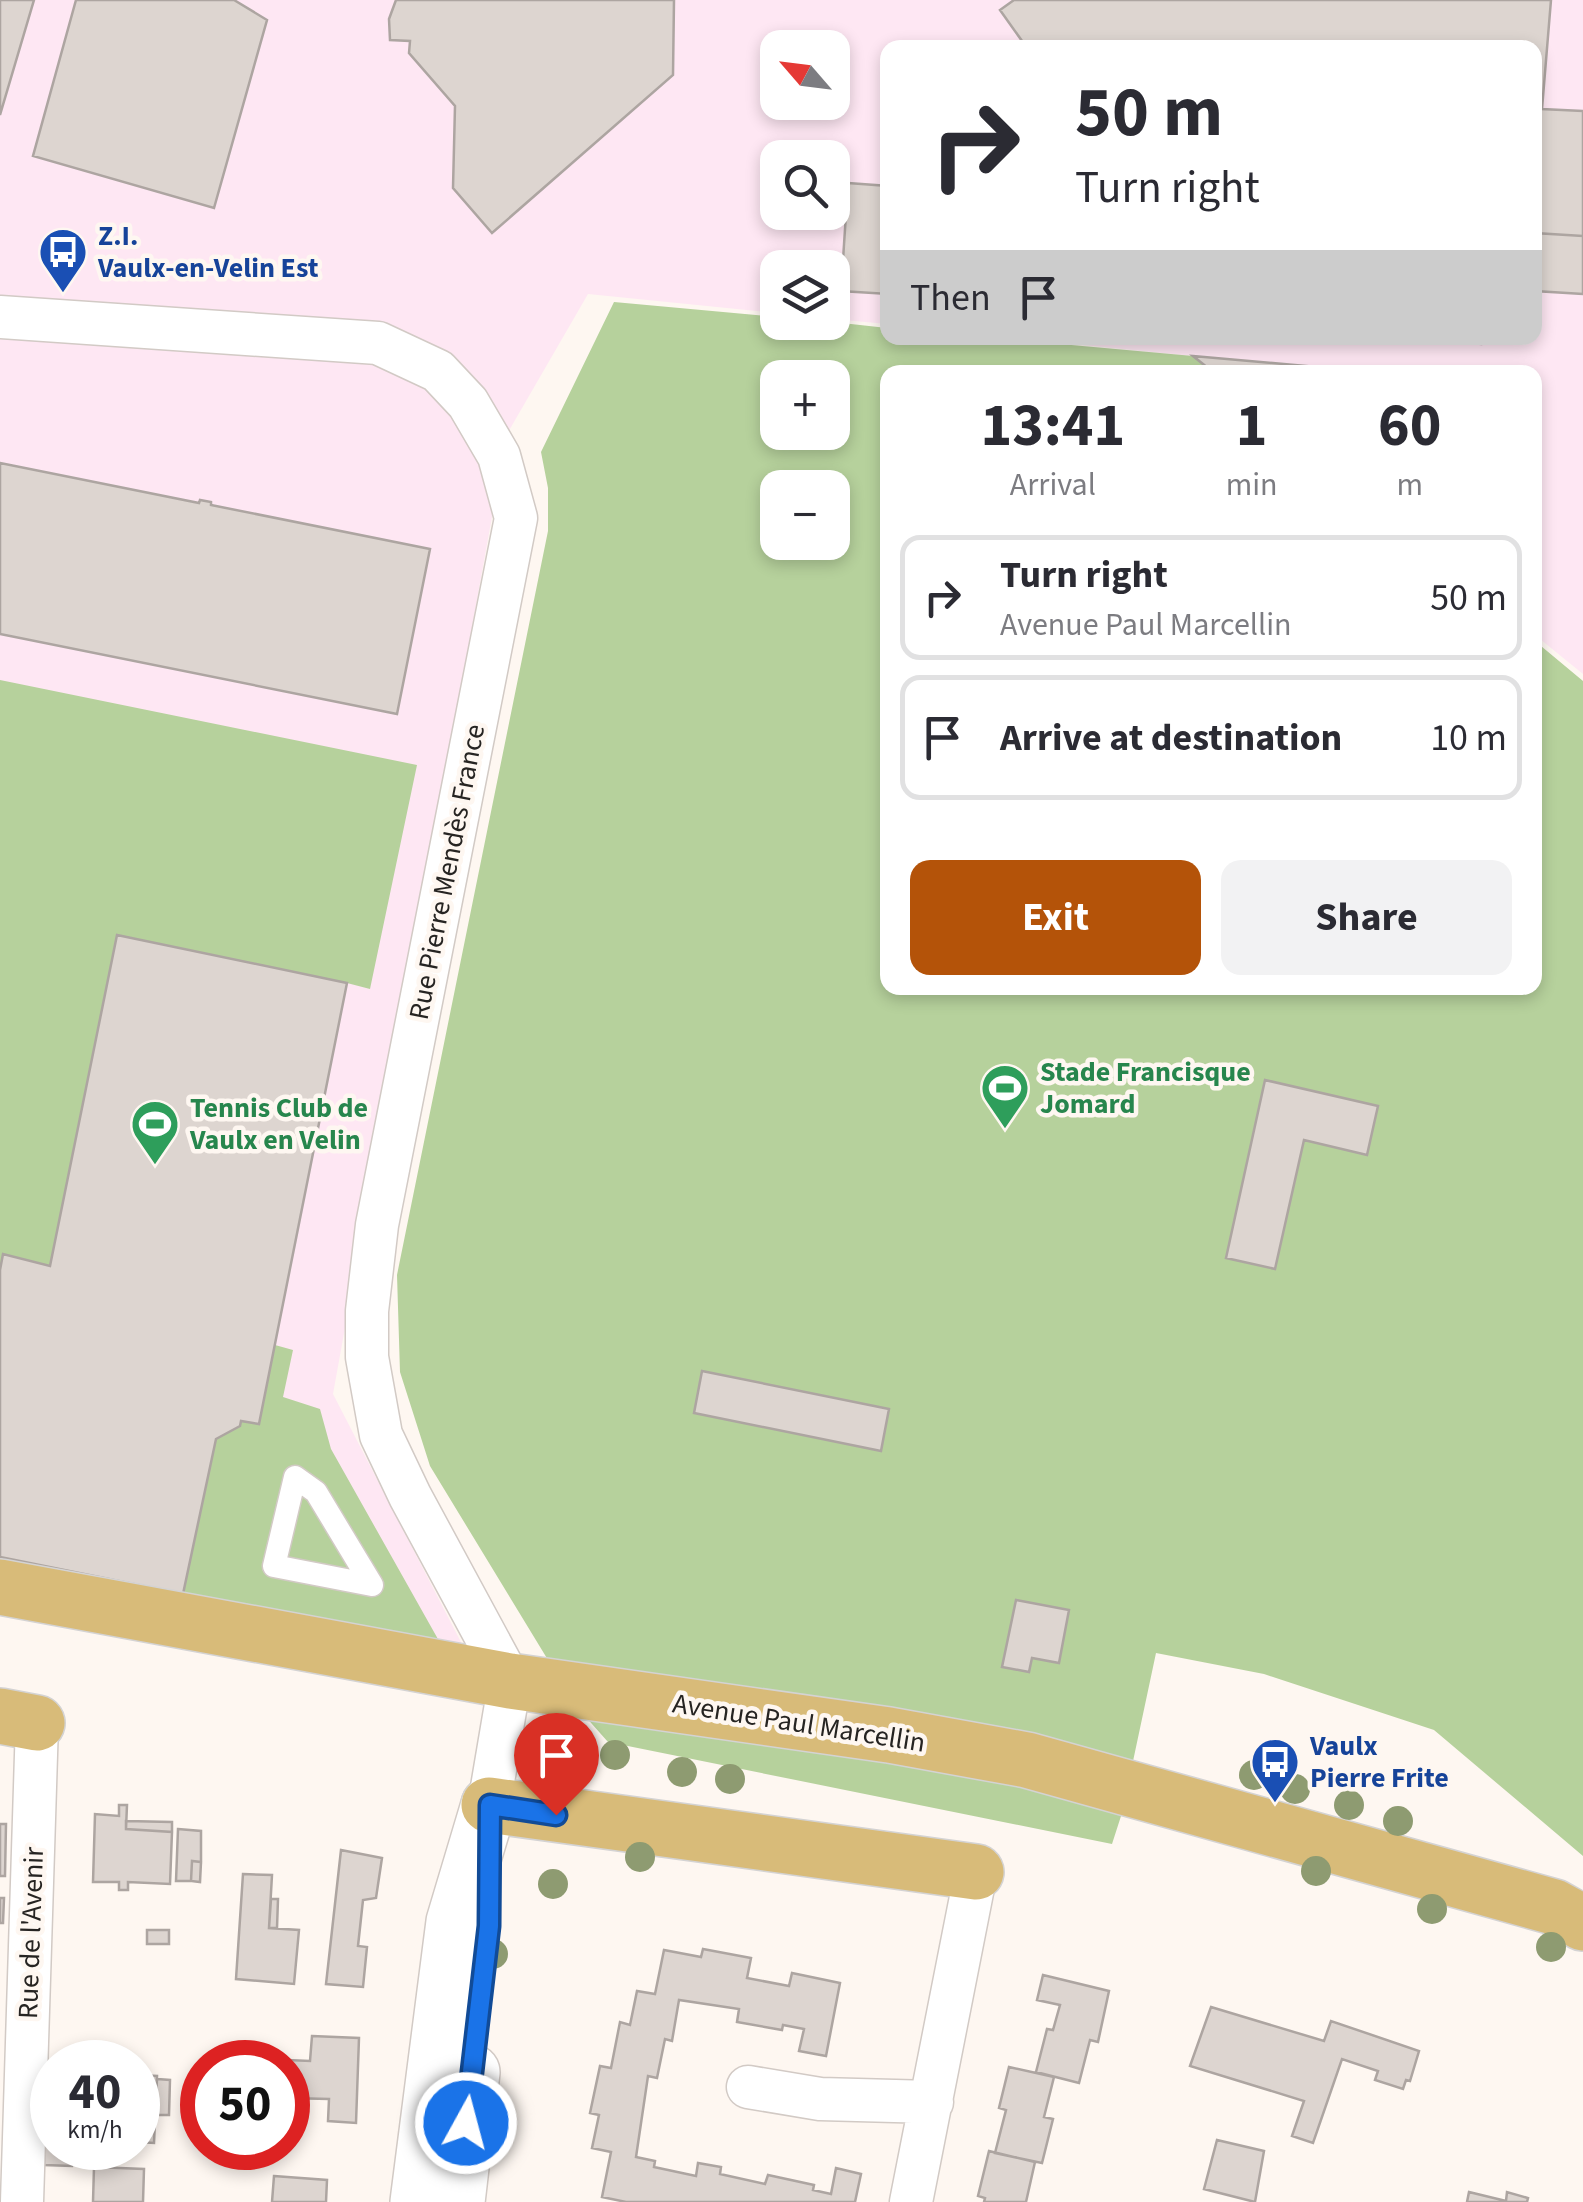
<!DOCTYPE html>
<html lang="en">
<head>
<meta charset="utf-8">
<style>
	body { margin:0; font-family:"Source Sans 3",sans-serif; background:#f2f2f3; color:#2b2b33; height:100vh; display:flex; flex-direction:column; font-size:38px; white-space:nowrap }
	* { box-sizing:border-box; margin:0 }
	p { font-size:32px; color:#7c7c81 }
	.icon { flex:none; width:55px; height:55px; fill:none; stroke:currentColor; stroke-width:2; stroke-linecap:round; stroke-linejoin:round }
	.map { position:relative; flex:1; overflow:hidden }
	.details { position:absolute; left:880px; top:365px; width:662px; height:630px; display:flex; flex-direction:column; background:#fff; border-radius:20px; box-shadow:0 5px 15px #0003 }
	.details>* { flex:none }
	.banner { position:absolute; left:880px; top:40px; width:662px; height:305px; border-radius:20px; box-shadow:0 5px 15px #0003; background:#fff; color:#2b2b33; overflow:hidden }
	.needle { width:65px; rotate:298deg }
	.controls { position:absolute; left:760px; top:30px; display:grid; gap:20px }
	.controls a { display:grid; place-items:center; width:90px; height:90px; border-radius:20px; background:#fff; box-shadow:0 5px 15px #0003; font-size:50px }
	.speed { position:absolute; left:30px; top:2040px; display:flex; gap:20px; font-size:50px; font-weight:700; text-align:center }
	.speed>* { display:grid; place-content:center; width:130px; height:130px; border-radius:50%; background:#fff; box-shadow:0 5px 15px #0003; line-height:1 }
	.speed small { font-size:25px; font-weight:400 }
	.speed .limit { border:15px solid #d22; background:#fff; color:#111 }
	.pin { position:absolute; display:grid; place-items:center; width:85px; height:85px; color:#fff; margin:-102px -42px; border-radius:50% 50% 50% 0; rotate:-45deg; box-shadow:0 0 10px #0007 }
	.pin .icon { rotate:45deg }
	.me { position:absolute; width:110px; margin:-55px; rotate:7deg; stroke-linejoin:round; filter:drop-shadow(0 0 8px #0008) }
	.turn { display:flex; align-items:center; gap:35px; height:210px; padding:0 30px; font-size:45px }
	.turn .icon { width:130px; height:130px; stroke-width:2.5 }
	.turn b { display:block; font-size:70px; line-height:85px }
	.then { display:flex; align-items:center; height:95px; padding:0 30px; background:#0003; gap:20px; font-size:38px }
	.eta { display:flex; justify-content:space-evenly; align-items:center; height:170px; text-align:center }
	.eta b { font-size:60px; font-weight:700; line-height:70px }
	.button { display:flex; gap:20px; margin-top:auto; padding:20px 30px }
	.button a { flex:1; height:115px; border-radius:20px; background:#b45309; color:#fff; font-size:40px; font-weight:700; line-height:115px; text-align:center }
	.button a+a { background:#f2f2f3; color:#2b2b33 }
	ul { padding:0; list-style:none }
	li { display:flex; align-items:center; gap:30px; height:125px; margin:0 20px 15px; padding:0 10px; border:5px solid #e1e1e2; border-radius:20px }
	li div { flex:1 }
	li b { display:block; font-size:38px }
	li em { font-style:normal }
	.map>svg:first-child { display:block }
	.industrial { fill:#fee7f3; fill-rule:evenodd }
	.green { fill:#b6d19c; fill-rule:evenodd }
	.building { fill:#ddd5d0; stroke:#ada5a1; stroke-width:2.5 }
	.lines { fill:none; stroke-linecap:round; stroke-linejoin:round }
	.lane-casing { stroke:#d2cac5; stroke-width:25 }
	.street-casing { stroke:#d2cac5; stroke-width:45 }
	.secondary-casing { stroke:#d2cac5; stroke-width:58 }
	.primary-casing { stroke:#d4d3d3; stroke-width:58 }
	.lane { stroke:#fff; stroke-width:22 }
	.street { stroke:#fff; stroke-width:42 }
	.secondary { stroke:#fff; stroke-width:55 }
	.primary { stroke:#d8bb79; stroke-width:55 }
	.tree { fill:#8e9b71 }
	.route-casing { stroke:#114b97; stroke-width:25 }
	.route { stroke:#1a73e8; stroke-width:18 }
	.labels { text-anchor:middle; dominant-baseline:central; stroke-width:9; stroke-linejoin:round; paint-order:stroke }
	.transit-label { font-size:28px; font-weight:bold; fill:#164399; stroke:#fef7f1; text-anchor:start }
	.street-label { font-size:28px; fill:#262422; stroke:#fef7f1 }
	.leisure-label { font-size:28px; font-weight:bold; fill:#27864d; stroke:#fef7f1; text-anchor:start }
</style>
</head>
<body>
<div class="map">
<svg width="1583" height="2202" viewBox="0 0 1583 2202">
	<rect width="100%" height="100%" fill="#fef7f1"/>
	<path class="industrial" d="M0,0H1583V674L1535,635V372H1213L1192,356L1014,338H1535V48H888L887,324L833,319L832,268H778L777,313L588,294L507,434L333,1394L464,1648L0,1557ZM778,48H832V102H778ZM778,158H832V212H778Z"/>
	<path class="green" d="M614,302L777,317L778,322H833L887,328L888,338H995L1193,356L1212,372H888V988H1535V641L1583,681V1856L1434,1730L1264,1674L1156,1653L1122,1813L1112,1844L608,1742L576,1706L430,1466L400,1372L397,1275L548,531V488L541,452ZM778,378H832V432H778ZM778,488H832V542H778Z
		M0,680L417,765L370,989L347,983L275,1345L293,1350L283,1397L320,1409L331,1449L443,1648L0,1557Z"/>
	<path class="building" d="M0,0H34L0,115Z
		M76,0H234L267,20L214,208L33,156Z
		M396,0H674L673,75L492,233L453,188L455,106L409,53L410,41L390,40L389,19Z
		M1014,0H1551L1542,109L1583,111V236L1535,233V48H1027L1000,10Z
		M848,183L888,186V294L841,291Z
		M1535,233L1583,236V294L1535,291Z
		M1403,338H1481V344Z
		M1193,356L1350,370L1353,372H1213Z
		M0,463L199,503L200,500L211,502V505L430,549L397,714L0,634Z
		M117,935L347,983L259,1424L241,1421L240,1426L216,1439L183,1594L0,1557V1270L3,1254L50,1266Z
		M1265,1080L1378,1106L1367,1155L1304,1140L1275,1269L1226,1258Z
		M702,1371L889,1409L881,1451L694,1413Z
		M1016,1600L1069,1610L1059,1663L1032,1658L1029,1672L1002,1667Z
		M119,1805H127L126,1829L172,1832L170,1884L128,1882V1890H119V1882H93L95,1814L119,1816Z
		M126,1821L172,1822V1832L126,1829Z
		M0,1824H6L5,1876H0Z
		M178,1829L201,1831V1862L192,1861L191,1881H176Z
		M341,1850L382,1858L376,1898L363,1900L358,1946L367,1947L363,1987L326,1984Z
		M192,1861L201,1862L200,1882L191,1881Z
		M243,1874L272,1875L269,1928L299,1930L294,1984L236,1979Z
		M0,1898H4L3,1923H0Z
		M271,1899H278L277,1928H269Z
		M147,1930H169V1944H147Z
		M703,1949L751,1958L747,1978L789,1986L792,1973L840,1983L826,2056L799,2051L804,2029L783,2025L782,2030L737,2022L739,2009L679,2000L672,2041L665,2039L657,2078L648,2076L636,2157L655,2161L654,2167L696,2176L698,2163L721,2167L720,2174L765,2184L768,2175L814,2185L813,2190L831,2194L836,2168L861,2174L855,2202H626L602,2197L611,2152L592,2148L599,2115L590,2113L600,2066L611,2068L620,2022L630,2025L637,1991L655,1994L664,1950L701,1957Z
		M1043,1975L1109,1991L1098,2042L1090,2040L1079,2083L1036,2072L1047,2029L1053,2030L1060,2005L1037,2000Z
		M1211,2007L1324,2041L1331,2021L1419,2051L1410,2081L1406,2080L1403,2089L1375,2080L1378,2071L1342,2059L1313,2143L1292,2136L1304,2101L1190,2066Z
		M312,2036L359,2038L356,2123L328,2121L329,2099L288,2098V2060L310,2061Z
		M1009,2067L1054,2077L1044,2117L1053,2119L1042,2163L995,2153L1006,2110L999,2108Z
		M138,2075L157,2076L154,2143L138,2142Z
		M157,2079L170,2080L169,2115H155Z
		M45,2138H52V2148H100L99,2157L73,2158L72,2166L44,2165Z
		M1217,2140L1264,2151L1255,2202L1204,2189Z
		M989,2151L1035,2162L1026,2202H984L985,2198L978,2196Z
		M94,2167L144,2169L143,2202H93Z
		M274,2176L327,2180L326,2202H272Z
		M1469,2192L1506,2201L1507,2192L1528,2198L1527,2202H1467Z"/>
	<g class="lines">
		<g class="lane-casing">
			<path id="lane" d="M295,1477L316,1492L372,1585L274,1566Z"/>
		</g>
		<g class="street-casing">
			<path id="street" d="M0,317L378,343L438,371L468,403L499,456L516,518L377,1225L367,1311V1357L381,1435L410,1496L510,1681L489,1805
				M748,2087L820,2099L932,2102
				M22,2202L37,1723
				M911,2202L976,1872"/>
		</g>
		<g class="secondary-casing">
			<path id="secondary" d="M418,2202L454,1922L489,1805
				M457,2202L472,2072"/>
		</g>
		<g class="primary-casing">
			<path id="primary" d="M0,1587L510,1681L889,1735L1027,1760L1554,1907L1583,1923
				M0,1716L37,1723
				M489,1805L976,1872"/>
		</g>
		<use href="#lane" class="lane"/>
		<use href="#street" class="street"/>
		<use href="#secondary" class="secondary"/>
		<use href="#primary" class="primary"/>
	</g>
	<g class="tree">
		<circle cx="615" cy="1755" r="15"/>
		<circle cx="682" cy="1772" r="15"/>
		<circle cx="1254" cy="1775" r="15"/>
		<circle cx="730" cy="1779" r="15"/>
		<circle cx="1295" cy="1789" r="15"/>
		<circle cx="1349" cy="1805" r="15"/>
		<circle cx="1398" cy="1821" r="15"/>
		<circle cx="640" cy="1857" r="15"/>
		<circle cx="1316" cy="1871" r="15"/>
		<circle cx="553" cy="1884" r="15"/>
		<circle cx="1432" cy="1909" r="15"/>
		<circle cx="1551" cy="1947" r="15"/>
		<circle cx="493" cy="1954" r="15"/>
	</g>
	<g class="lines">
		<g class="route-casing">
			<path id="route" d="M466,2123L489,1926L490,1805L556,1815"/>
		</g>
		<use href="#route" class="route"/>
	</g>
	<defs>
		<g id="bus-pin" transform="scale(2.5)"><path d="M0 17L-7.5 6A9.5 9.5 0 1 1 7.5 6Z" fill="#1a4fb4" stroke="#fef7f1"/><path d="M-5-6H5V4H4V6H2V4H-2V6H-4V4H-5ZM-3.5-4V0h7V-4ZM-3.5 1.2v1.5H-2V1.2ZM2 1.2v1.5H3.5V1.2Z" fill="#fff"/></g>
		<g id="stadium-pin" transform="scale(2.5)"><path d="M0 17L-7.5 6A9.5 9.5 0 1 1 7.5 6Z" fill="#2e9e5b" stroke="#fef7f1"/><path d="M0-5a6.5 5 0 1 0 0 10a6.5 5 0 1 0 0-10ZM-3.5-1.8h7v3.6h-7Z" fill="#fff"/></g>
	</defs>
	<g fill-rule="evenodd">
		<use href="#bus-pin" x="63" y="252"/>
		<use href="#stadium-pin" x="1005" y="1088"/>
		<use href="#stadium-pin" x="155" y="1124"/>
		<use href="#bus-pin" x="1275" y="1762"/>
	</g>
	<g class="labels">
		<g class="transit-label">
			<text x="98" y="236">Z.I.<tspan x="98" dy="32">Vaulx-en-Velin Est</tspan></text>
			<text x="1310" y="1746">Vaulx<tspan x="1310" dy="32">Pierre Frite</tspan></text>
		</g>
		<g class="street-label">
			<text transform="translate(447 872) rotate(-79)">Rue Pierre Mendès France</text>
			<text transform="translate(799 1723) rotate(9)">Avenue Paul Marcellin</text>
			<text transform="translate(31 1933) rotate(-88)">Rue de l'Avenir</text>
		</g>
		<g class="leisure-label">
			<text x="1040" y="1072">Stade Francisque<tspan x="1040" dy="32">Jomard</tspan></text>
			<text x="190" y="1108">Tennis Club de<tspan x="190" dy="32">Vaulx en Velin</tspan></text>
		</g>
	</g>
</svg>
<div class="controls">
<a><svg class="needle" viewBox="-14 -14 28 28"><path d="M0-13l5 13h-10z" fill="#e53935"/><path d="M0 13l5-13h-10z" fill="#7c7c81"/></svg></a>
<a><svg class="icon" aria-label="search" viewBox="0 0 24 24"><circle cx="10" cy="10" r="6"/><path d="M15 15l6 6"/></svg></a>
<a><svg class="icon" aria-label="layers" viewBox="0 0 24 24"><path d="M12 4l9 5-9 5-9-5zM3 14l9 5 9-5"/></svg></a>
<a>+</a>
<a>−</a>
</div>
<div class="speed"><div>40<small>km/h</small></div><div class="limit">50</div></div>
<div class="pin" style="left:556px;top:1815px;background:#d93025"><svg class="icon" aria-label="arrive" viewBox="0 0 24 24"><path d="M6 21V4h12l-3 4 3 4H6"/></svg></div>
<svg class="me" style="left:466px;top:2123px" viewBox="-20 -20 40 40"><circle r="17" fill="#1a73e8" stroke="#fff" stroke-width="3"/><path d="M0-11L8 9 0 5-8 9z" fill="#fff"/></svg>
<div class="banner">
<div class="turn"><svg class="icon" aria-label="right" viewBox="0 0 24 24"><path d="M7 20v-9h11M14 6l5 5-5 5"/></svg><div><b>50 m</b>Turn right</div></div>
<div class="then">Then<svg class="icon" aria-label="arrive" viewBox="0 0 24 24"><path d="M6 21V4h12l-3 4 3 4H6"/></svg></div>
</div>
<section class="details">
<div class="eta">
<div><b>13:41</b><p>Arrival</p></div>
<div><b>1</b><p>min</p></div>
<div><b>60</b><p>m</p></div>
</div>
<ul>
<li><svg class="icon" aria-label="right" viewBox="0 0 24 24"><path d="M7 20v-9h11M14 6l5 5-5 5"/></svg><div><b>Turn right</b><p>Avenue Paul Marcellin</p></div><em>50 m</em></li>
<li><svg class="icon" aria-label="arrive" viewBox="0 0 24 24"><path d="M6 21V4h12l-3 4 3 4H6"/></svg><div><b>Arrive at destination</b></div><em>10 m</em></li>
</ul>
<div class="button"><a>Exit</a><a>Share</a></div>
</section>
</div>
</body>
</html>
